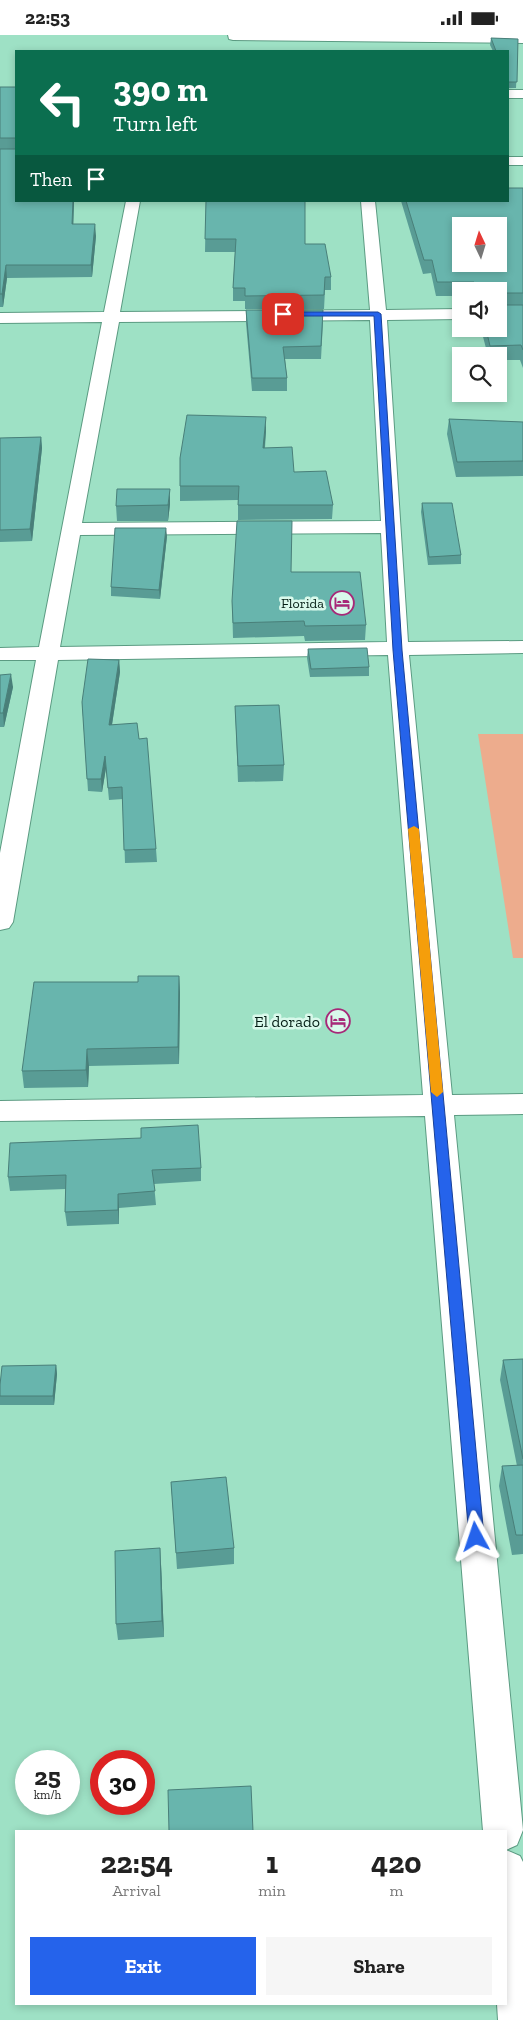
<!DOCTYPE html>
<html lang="en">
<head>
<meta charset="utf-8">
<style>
	body { margin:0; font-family:"Zilla Slab",serif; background:#f6f6f6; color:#222; height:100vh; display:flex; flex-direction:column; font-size:19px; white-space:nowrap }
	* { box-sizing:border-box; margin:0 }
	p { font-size:16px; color:#767676 }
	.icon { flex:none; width:28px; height:28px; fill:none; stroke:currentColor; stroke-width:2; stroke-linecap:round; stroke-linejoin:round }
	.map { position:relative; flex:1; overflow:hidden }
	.details { position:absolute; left:15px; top:1795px; width:492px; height:175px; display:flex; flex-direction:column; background:#fff; border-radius:0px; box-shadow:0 2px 8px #0003 }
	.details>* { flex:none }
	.top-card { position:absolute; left:15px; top:15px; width:494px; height:152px; border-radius:0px; box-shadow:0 2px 8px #0003; background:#0b6e4f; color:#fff; overflow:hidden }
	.needle { width:32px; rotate:356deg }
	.fabs { position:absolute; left:452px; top:182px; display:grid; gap:10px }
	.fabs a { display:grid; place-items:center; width:55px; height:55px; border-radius:0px; background:#fff; box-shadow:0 2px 8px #0003; font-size:25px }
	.speed { position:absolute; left:15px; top:1715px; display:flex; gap:10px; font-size:25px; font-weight:700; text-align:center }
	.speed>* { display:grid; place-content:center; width:65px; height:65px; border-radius:50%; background:#fff; box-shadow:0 2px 8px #0003; line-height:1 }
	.speed small { font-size:12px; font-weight:400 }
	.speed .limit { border:8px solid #d22; background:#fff; color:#111 }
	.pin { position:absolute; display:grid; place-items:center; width:42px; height:42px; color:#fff; margin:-21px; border-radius:10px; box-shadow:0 2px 8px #0006 }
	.me { position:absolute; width:55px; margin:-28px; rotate:355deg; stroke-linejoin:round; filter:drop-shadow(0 0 4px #0008) }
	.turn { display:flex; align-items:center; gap:18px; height:105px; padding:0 15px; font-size:22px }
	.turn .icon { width:65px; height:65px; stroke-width:2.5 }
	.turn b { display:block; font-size:35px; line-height:42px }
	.then { display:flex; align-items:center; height:48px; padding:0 15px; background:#0003; gap:10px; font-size:19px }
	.eta { display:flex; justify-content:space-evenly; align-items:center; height:85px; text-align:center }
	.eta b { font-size:30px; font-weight:800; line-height:35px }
	.cta { display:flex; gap:10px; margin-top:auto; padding:10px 15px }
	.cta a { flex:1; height:58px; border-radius:0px; background:#2563eb; color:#fff; font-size:20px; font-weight:800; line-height:58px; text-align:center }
	.cta a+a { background:#f6f6f6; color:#222 }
	.status { display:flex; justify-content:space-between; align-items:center; height:35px; padding:0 25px; background:#fff; direction:ltr }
	.status svg { height:14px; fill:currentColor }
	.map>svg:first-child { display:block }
	.green { fill:#edac8d }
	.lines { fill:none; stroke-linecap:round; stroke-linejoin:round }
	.minor-casing { stroke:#5b9b82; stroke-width:2 }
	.minor { fill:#fff; fill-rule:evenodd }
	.wall { fill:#599c95 }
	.shaded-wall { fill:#497f79 }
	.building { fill:#68b5ad; stroke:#497f79; fill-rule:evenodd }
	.route { fill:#2563eb; stroke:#184099 }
	.slow { fill:#f59e0b }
	.labels { text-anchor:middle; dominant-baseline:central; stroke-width:5; stroke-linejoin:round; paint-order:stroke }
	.far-poi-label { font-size:14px; fill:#031d14; stroke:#d9f9eb; text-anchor:end }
	.poi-label { font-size:16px; fill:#031d14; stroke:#d9f9eb; text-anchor:end }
</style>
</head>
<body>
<div class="status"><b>22:53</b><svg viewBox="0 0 49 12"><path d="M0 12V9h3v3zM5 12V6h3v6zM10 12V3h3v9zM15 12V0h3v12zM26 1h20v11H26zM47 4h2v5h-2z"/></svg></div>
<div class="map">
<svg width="523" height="1985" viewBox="0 0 523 1985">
	<rect width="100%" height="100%" fill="#9ee1c5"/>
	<path class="green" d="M478,699H523V923H513Z"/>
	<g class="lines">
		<g class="minor-casing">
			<path id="minor" d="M228,0H523V8L233,5L229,4Z
				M508,55H523V63H508Z
				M508,122H523V130H508Z
				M126,166H140L120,277L370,275L361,166H375L386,275L461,274V284L387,285L408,607L523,606V618L409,620L452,1060L523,1059V1079L454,1080L523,1795L517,1810L506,1815V1796H483L425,1081L0,1086V1066L423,1060L388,620L58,625L13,887L9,893L0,895V818L36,625H0V613L39,612L102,287L0,288V278L104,277ZM370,285L381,486L82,488L119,287ZM381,498L387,607L60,612L80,500Z
				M506,1815L520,1821L523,1827V1985H498L497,1969H506Z"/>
		</g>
		<use href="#minor" class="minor"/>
	</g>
	<path class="wall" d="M491,3L518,4L516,53H508V16H493L490,10Z
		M0,52L74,166L73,189L96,201L92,242L7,243L3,272H0Z
		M523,153V333L520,325H499V321H488L481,294H499V256H461V261H436L431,238L423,239L401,166H508Z
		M206,166L305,209L331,242V255H325L324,274H245V266H233V253L235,217H205Z
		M246,275L323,287L321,324H285L287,343V356H252L246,288Z
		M449,384L523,387V441L456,442L447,399Z
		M266,396L265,413L294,437L333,470L332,484L238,485V465L180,466V451Z
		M41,402L42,413L32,506L0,507V403Z
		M422,468L461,520V529L428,530L421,477Z
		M170,469L168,486H117L116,471Z
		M167,501L160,564L111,561V552Z
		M291,537L366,590L365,605L305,606L304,601L233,603L232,566Z
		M308,614L369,632V641L310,642L307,623Z
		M119,625L120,637L112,690L139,704L156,814L157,827L125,828L123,764L109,765L106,733L102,757L88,756L82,667Z
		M0,640L13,652L4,692H0Z
		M235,671L284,730L283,746L238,747Z
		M179,941L180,958L179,1029L89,1031L88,1052L24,1053L22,1036L138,947Z
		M141,1103L201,1133V1146L154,1149L156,1170L119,1173V1189L67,1191L65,1177L66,1154L10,1156L8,1142Z
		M523,1324V1519L512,1520L499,1451L502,1431H517L500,1345L503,1325Z
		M56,1330L57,1339L54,1370H0V1350Z
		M171,1447L234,1513V1529L177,1534Z
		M161,1529L164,1602L118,1605L116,1589Z"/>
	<path class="shaded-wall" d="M73,166H74L73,202L72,189Z
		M95,189L96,201L92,242L91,230Z
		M6,230L7,243L3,272L2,259Z
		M266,382V396L263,427V413Z
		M41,402L42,413L32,506L30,494Z
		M170,454V469L168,486V470Z
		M166,493L167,501L160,564L159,555Z
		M119,625L120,637L110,702L109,690Z
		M11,639L13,652L4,692L3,678Z
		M105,721L106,733L102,757L101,744Z
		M179,941L180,958L179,1029L178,1012Z
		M87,1014L89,1031L88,1052L86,1035Z
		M118,1159L119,1173V1189L118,1175Z
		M56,1330L57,1339L54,1370L53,1361Z
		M160,1513L161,1529L164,1602L162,1586Z"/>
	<path class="building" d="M491,3L518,4L517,47H508V16H496Z
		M0,52H16V103H0Z
		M0,114H16V166H73L72,189H95L91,230H6L2,259H0Z
		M508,153H523V258H499V270H523V315L521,310L490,311L486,294H499V256H477L474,247H437L432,225H424L406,166H508ZM461,191H499V229H461Z
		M206,166H305V209H325L331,242H325L324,260L245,261V253H233L236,204H205Z
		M246,275H323L321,311L283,312L287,343H252Z
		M187,380L266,382L263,413L292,412L294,437L326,436L333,470H238L239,451H180V423Z
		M449,384L523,387V426L457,427Z
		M41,402L30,494L0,495V403Z
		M117,454H170L168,470L116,471Z
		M422,468H452L461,520L429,522Z
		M237,486H292L291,537H360L366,590L305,591L304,586L233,588L232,566Z
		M115,493H166L159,555L111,552Z
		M367,613L369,632L311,634L308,614Z
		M88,624L119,625L109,690L137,688L139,704L147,703L156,814L124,815L122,752L108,753L105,721L101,744H87L82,667Z
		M11,639L3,678H0V640Z
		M279,670L284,730L238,731L235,671Z
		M138,941H179L178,1012L87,1014L86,1035L22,1036L34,947H138Z
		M198,1090L201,1133L152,1135L155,1156L118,1159V1175L65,1177L66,1140L8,1142L10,1108L141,1103V1093Z
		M523,1324V1424L503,1325Z
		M56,1330L53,1361H0V1350L2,1331Z
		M523,1430V1500H516L502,1431Z
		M226,1442L234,1513L176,1518L171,1447Z
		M160,1513L162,1586L116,1589L115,1516Z
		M251,1751L253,1796H169L168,1755Z"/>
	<path class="route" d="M283,277H378L381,279L402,615L484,1502L482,1506L476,1508L471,1506L469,1502L393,615L374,281H281L280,279Z"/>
	<path class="slow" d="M414,791L419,794L443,1057L437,1062L431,1057L408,794Z"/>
	<defs>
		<g id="hotel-ring" transform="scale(1.25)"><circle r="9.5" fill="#d9f9eb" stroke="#a72878" stroke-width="1.5"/><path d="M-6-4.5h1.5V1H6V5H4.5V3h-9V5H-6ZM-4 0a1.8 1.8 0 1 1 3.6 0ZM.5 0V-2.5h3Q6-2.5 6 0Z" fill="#a72878"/></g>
	</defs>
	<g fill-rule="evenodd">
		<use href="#hotel-ring" x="342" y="568"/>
		<use href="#hotel-ring" x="338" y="986"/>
	</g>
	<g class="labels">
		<g class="far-poi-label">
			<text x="324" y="568">Florida</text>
		</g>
		<g class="poi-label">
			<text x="320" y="986">El dorado</text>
		</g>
	</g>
</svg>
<div class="fabs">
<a><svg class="needle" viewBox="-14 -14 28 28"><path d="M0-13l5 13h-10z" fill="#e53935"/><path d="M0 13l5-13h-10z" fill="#767676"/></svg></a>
<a><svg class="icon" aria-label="sound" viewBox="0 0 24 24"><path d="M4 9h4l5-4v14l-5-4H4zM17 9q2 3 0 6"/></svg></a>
<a><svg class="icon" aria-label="search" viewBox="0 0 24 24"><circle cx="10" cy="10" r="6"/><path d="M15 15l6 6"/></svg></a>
</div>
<div class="speed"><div>25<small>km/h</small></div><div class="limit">30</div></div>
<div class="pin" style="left:283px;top:279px;background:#d93025"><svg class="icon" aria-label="arrive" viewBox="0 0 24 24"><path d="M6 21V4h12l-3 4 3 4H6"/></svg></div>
<svg class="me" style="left:476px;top:1502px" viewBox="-20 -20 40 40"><path d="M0-17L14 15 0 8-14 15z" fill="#2563eb" stroke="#fff" stroke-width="4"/></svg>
<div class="top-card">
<div class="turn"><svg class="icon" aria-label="left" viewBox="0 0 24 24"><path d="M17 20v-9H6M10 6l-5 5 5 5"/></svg><div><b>390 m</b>Turn left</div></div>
<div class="then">Then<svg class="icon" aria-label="arrive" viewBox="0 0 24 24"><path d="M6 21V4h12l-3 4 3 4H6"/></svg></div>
</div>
<section class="details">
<div class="eta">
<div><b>22:54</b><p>Arrival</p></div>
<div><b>1</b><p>min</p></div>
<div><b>420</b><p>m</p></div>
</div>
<div class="cta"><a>Exit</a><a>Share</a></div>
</section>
</div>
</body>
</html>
